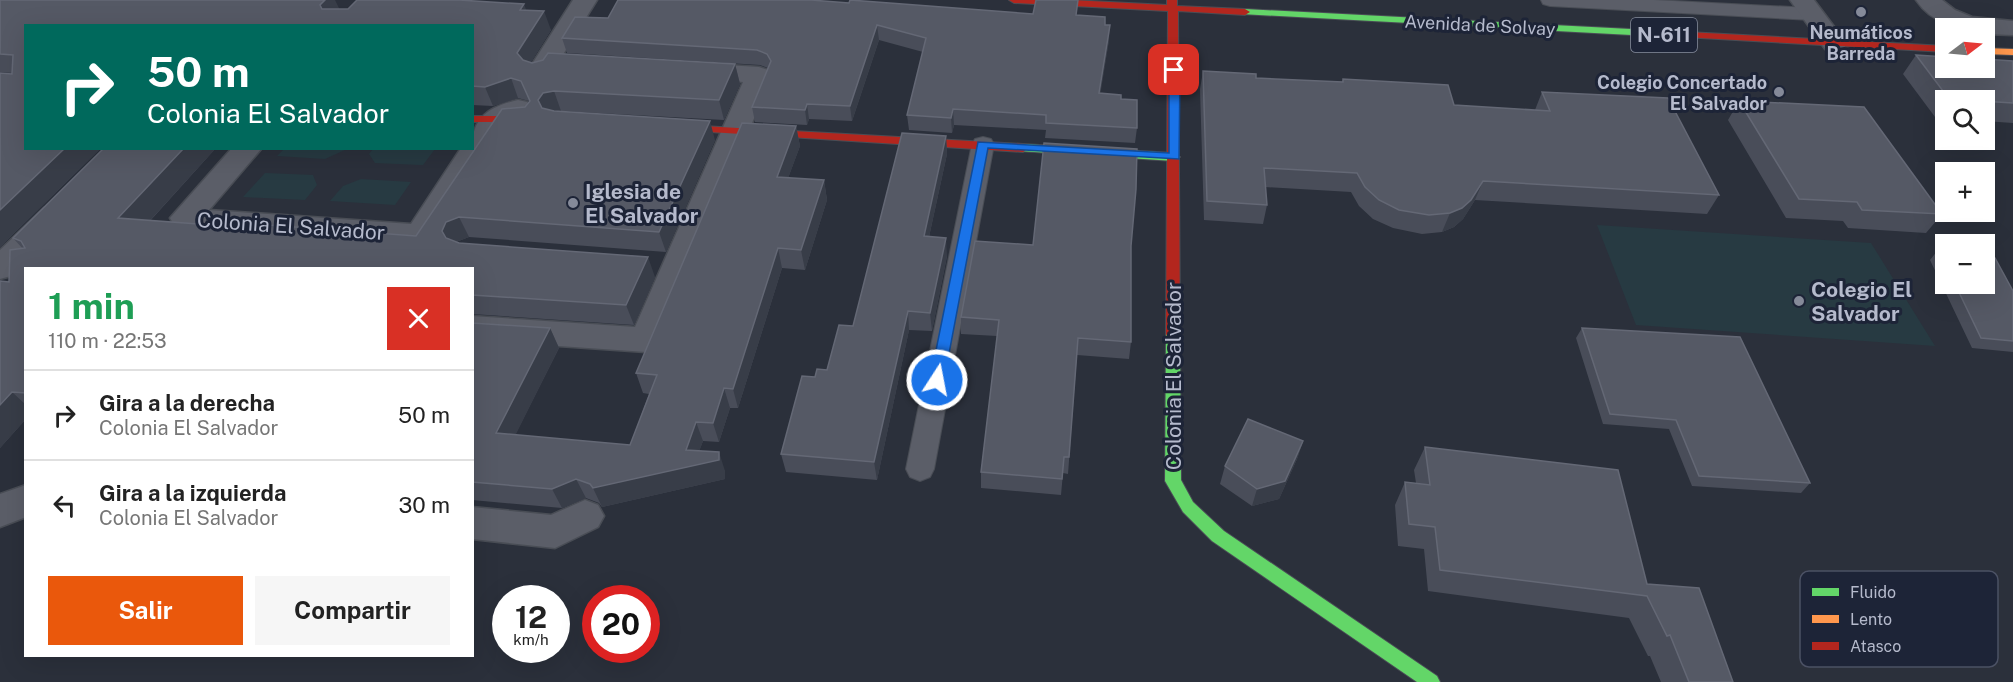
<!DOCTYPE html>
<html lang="es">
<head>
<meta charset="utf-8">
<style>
	body { margin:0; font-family:"Public Sans",sans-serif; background:#f6f6f6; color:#222; height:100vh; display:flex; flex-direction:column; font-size:22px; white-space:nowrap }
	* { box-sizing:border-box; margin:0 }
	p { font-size:20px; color:#767676 }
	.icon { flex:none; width:33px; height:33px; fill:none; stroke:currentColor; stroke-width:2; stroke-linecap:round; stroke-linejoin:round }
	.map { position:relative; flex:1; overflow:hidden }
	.drawer { position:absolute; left:24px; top:267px; width:450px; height:390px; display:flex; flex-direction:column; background:#fff; border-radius:0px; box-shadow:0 6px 24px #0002 }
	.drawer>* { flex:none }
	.hud { position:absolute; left:24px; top:24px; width:450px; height:126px; border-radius:0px; box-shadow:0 6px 24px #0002; background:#00695c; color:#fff; overflow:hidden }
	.needle { width:39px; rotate:74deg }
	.fabs { position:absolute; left:1935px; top:18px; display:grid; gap:12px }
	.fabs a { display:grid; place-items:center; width:60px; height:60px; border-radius:0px; background:#fff; box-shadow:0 6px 24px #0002; font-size:30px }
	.speed { position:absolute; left:492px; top:585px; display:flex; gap:12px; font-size:30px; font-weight:700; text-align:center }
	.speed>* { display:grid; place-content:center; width:78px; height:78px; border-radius:50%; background:#fff; box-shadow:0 6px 24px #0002; line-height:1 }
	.speed small { font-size:15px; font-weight:400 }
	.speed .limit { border:9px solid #d22; background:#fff; color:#111 }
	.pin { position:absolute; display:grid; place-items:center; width:51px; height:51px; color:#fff; margin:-26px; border-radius:12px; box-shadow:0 3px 9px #0006 }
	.me { position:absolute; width:66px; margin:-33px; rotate:11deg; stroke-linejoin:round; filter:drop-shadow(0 0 4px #0008) }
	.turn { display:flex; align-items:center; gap:21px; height:126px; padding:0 24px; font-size:27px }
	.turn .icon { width:78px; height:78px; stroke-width:2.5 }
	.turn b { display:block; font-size:42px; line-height:51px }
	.round { display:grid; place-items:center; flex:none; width:63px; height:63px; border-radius:0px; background:#f6f6f6 }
	.headline { display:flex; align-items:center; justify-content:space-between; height:102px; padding:0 24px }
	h1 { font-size:36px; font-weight:700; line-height:45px; color:#1e9e55 }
	.action { display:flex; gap:12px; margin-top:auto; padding:12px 24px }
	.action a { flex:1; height:69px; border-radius:0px; background:#ea580c; color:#fff; font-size:24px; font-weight:700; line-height:69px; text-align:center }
	.action a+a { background:#f6f6f6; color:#222 }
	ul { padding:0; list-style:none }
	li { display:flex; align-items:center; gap:18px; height:90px; padding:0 24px; border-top:2px solid #e0e0e0 }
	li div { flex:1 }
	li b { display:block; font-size:22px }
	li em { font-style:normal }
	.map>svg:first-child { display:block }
	.green { fill:#273a42 }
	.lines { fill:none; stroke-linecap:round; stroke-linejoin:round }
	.lane-casing { stroke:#494d55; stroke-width:2 }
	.street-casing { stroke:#494d55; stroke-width:3 }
	.fast-casing { stroke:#494d55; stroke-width:2 }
	.slow-casing { stroke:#494d55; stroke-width:2 }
	.jam-casing { stroke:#494d55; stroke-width:2 }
	.lane { fill:#5b5e68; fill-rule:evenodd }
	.street { fill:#5b5e68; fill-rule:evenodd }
	.fast { fill:#63d668; fill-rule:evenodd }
	.slow { fill:#ff974d; fill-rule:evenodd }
	.jam { fill:#b3261e; fill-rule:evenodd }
	.wall { fill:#494d59 }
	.shaded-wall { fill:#383d48 }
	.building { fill:#555965; stroke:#646875; stroke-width:1.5 }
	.route { fill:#1a73e8; stroke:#114b97; stroke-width:1.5 }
	.poi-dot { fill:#858a99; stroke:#1d2437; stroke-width:2 }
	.labels { text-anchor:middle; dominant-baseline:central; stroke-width:6; stroke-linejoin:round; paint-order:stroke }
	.far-street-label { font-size:18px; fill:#b5bacc; stroke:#1d2437 }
	.far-poi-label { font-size:18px; font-weight:bold; fill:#b5bacc; stroke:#1d2437 }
	.shield { fill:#1d2437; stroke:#878d9f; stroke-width:1.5 }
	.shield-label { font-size:20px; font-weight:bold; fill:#b5bacc }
	.poi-label { font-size:21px; font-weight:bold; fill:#b5bacc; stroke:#1d2437; text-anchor:start }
	.street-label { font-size:21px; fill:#b5bacc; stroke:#1d2437 }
	.key { fill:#1d2437; stroke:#4b5164; stroke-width:1.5 }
	.key-label { font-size:16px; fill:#b5bacc }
</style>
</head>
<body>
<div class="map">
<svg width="2013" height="682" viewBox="0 0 2013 682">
	<rect width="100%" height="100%" fill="#2b303b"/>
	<path class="green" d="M284,149V148L347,149L325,159L277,156Z
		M373,149V148L435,149L423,165L375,163L369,154Z
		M265,173L313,175L317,185L305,200L243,197Z
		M361,179L411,182L395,205L330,201L343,186Z
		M1597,225L1871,243L1935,346L1636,325Z"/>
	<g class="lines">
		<g class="lane-casing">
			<path id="lane" d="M1541,0H1654L1812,8L1819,10L1821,14L1819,18L1812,20L1550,6L1543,4Z
				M983,137L991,139L994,144L934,469L930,477L920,481L910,477L906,469L972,144L975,139Z"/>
		</g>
		<g class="street-casing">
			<path id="street" d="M573,0H597L549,77L540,80L531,77L527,72Z
				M1790,0H1814L1847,44L1843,49L1834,52L1825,49Z
				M1916,0H1942L1955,10L1972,17L2013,21V35L1984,34V28C1957,28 1933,25 1916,0Z
				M692,63L759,67L768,70L772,75L658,349L646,352L472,340V316L635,327L743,82L683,76L679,71L683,66Z
				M518,100L527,102L531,108L527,114L503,126L430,242L419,245L185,228L174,225L170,218L232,148H262L209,210L411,224L461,148H472C472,117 489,107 518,100Z
				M54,205L64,208L69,215L64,222L11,276L0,279V250L44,208Z
				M26,485V517L0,527V494Z
				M585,500L598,505L604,516L598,527L555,548L472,539V507L551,515Z"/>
		</g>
		<g class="fast-casing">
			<path id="fast" d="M1245,9L1669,31L1674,34L1669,37L1241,14L1240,12Z
				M1023,144L1174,153L1180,157L1174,161L1019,151V145Z
				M1173,329L1180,334L1181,480L1193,502L1224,531L1437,676L1440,682H1417L1212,541L1183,512L1165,481L1166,334Z"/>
		</g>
		<g class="slow-casing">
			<path id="slow" d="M1984,48L2013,49V55L1984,54Z"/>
		</g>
		<g class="jam-casing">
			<path id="jam" d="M1009,0H1071L1167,5V0H1177V6L1245,9L1250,12L1245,15L1178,11L1180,334L1178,338H1168L1166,334L1168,11L1014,3Z
				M1669,31L1946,46V52L1665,36L1664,34Z
				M472,116H522L528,119L522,122H472Z
				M668,124L1023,144L1029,148L1023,152L664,129L662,127Z"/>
		</g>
		<use href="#lane" class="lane"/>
		<use href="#street" class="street"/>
		<use href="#fast" class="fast"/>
		<use href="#slow" class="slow"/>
		<use href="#jam" class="jam"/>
	</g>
	<path class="wall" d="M0,0L340,9L526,10L551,30L531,62L735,64L740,84L724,120L561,111L557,112L715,140L666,252L469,237L456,242L655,277L634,325L472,314V268H26V419L0,448L9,282L23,249L13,238L216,148L150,221L265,229L416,236L529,102V101L518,98L493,106L472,105V26H26V148H101L0,247L12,73L0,72Z
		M849,3L1033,14L1077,15L1105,25L1109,40L1100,94L1121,99L1137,128L1135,143L1045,138L1046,130L954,125L952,133L909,130L907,115L923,52L879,40L852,121L809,119L807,125L755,122L752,107L768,68L760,65L567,53L562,38Z
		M1916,55L2013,61V123L1984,121V100H1946V118L1935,117L1903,74Z
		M1203,71L1256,78L1342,82L1343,79L1454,105L1535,110L1542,92L1719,195L1707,214L1475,200L1463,219L1454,227L1442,232L1422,234L1393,228L1373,219L1359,206L1351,192L1265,187L1267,205L1263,224L1204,220L1200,89Z
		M1739,101L1942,214L1926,233L1848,228L1843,221L1786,218L1728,120Z
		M796,126L800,146L788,178L824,180L827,200L805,270L782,268L738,408H730L719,442L703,441L699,451L725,471V479L602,507L599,503L586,498L562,508L472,500V323L550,328L559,348L515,435L630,445L649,394L643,393L636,373Z
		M946,136L947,154L929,237L947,256L932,331L909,330L877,480L786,472L781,454L815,377L827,370L853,326Z
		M1033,245L1131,246V342L1129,359L1077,355L1068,474L1063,473L1061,495L981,488V472L997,336L961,334V317Z
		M1938,250L1946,251V284H1984L2013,291V352L1972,348L1930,260Z
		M1582,328L1810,483L1801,493L1692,486L1669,429L1603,424L1576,338Z
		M1303,441L1297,459L1279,499L1252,506L1220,484L1225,466Z
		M1425,447L1647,584L1733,682H1661L1650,656H1648L1629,618L1428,591L1424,549L1398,546L1395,505L1405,482L1416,483L1414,470Z"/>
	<path class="shaded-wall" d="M311,0H335L341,12L317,10Z
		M524,4L531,23L520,10Z
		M544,11L551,30L525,72L517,53Z
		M877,25L879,40L852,121L850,106Z
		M1110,25L1109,40L1098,109L1099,93Z
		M735,64L740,84L724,120L719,100Z
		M511,78L518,98L493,106L485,87Z
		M554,91L561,111L551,113L545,120L538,100L543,93Z
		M807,104L809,119L807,125L805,110Z
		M953,109L954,125L952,133L951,118Z
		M710,121L715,140L666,252L659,232Z
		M796,126L800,146L781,197L777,177Z
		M946,136L947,154L925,255L924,236Z
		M65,148H101L0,247V210Z
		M184,148H216L134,238L118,218Z
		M824,180L827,200L805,270L801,250Z
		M1483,181L1475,200L1463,219L1454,227L1442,232L1450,213Z
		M459,217L469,237L456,242L452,251L442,231L446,222Z
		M946,238L947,256L932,331L930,313Z
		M778,248L782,268L738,408L733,389Z
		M648,257L655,277L634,325L626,305Z
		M908,311L909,330L877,480L874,462Z
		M550,328L559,348L507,452L496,433Z
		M724,388L730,408L719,442L713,423Z
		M12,392L26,405V419L0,448V405Z
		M696,422L703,441L694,466L719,452L725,471V479L602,507L593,488L686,450Z
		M1303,441L1297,459L1279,499L1252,506L1257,489Z
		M576,479L586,498L562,508L552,489Z"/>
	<path class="building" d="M0,0H325L320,5L322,9H348L357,0H459L524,4L520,10L544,11L517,53L523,60L532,63L543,60L548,53L735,64L719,100L554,91L543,93L538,100L542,108L554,111L710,121L659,232L459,217L446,222L442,231L446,238L459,243L648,257L626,305L472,295V268H26V393L12,392L0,405V281L9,282L10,250L25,248L21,241L13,238L104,148H184L118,218L265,229L268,225L416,236L502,109L525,107L530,101L521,81L511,78L485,87L472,86V26H26V148H65L0,210V73L12,74L13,55L0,54Z
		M618,0H811L849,3L850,0L1033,14L1036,0H1078L1076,15L1105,17V25H1110L1099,93L1121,95V99L1137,100V128L1046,123V115L953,109L951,118L907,115L926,38L877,25L850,106L807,104L805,110L752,107L771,61L767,54L757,50L562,38L575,17L608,18Z
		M1916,55L1946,57V68H1984V59L2013,61V103L1949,99Z
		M1203,71L1256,74V78L1343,82V79L1448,85L1454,105L1550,111L1542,92L1668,98L1719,195L1483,181L1471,200L1462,208L1450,213L1429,215L1399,210L1379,200L1365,187L1357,173L1264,168L1267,205L1207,201Z
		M1739,101L1864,107L1942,214L1862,210L1857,202L1799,199Z
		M742,123L796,126L777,177L824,180L801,250L778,248L733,389L724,388L713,423L696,422L686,450L719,452V460L593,488L590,484L576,479L552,489L472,482V323L550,328L496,433L630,445L657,375L636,373Z
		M902,133L946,136L924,236L946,238L930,313L908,311L874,462L781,454L802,376L815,377L817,369L827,370L839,325L853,326Z
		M1044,143L1137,149L1136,189L1131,246V342L1078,338L1069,457H1064L1062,479L981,472L999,320L961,317L975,241L1033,245Z
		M1938,250L1946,251V264Z
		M1984,256L1995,258L2013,291V341L1981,338L1955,284H1984Z
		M1582,328L1740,337L1810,483L1699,476L1676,420L1610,414Z
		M1248,419L1303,441L1285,481L1257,489L1225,466Z
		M1425,447L1618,470L1647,584L1699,588L1733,682H1689L1670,635L1667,636L1647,596L1440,570L1435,527L1409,524L1405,482L1430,485Z"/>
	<path class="route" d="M1174,67L1180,70L1179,159L988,148L944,380L942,384H932L930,380L978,142L1169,153V70Z"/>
	<g class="poi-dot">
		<circle cx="1861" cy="12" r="6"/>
		<circle cx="1779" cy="92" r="6"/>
		<circle cx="573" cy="203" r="6"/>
		<circle cx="1799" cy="301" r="6"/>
	</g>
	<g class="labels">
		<g class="far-street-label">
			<text transform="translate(1480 25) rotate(3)">Avenida de Solvay</text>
		</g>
		<g class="far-poi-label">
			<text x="1861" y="32">Neumáticos<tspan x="1861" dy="21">Barreda</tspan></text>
			<text x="1767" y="82" text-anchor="end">Colegio Concertado<tspan x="1767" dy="21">El Salvador</tspan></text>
		</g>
		<rect class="shield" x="1631" y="18" width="66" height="34" rx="4.5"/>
		<g class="shield-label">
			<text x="1664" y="35">N-611</text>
		</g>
		<g class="poi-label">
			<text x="585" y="191">Iglesia de<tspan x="585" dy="24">El Salvador</tspan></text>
			<text x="1811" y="289">Colegio El<tspan x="1811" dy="24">Salvador</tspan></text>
		</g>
		<g class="street-label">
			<text transform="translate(291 226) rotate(4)">Colonia El Salvador</text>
			<text transform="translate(1173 376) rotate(-90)">Colonia El Salvador</text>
		</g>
	</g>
	<rect x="1800" y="571" width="198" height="96" rx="9" class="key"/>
	<rect x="1812" y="588" width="27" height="8" fill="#63d668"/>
	<rect x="1812" y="615" width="27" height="8" fill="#ff974d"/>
	<rect x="1812" y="642" width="27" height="8" fill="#b3261e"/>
	<g class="key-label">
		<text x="1850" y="598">Fluido</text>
		<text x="1850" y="625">Lento</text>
		<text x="1850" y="652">Atasco</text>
	</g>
</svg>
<div class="fabs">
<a><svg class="needle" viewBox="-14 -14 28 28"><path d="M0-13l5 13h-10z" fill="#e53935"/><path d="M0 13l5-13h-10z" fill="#767676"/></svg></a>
<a><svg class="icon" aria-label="search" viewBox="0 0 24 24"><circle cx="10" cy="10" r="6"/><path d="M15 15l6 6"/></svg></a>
<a>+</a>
<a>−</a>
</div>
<div class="speed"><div>12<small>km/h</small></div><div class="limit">20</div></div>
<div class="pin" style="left:1174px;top:70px;background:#d93025"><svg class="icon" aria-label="arrive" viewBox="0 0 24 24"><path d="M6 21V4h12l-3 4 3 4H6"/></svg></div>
<svg class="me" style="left:937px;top:380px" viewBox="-20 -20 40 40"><circle r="17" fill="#1a73e8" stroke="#fff" stroke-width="3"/><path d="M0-11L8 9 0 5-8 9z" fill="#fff"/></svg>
<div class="hud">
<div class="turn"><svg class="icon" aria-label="right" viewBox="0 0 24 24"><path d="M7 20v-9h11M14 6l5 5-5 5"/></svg><div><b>50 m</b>Colonia El Salvador</div></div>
</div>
<section class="drawer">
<div class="headline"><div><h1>1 min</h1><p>110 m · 22:53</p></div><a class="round" style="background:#d93025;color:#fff"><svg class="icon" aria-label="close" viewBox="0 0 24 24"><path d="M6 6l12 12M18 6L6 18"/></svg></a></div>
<ul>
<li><svg class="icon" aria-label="right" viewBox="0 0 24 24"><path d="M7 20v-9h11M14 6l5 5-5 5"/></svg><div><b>Gira a la derecha</b><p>Colonia El Salvador</p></div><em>50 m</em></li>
<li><svg class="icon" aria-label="left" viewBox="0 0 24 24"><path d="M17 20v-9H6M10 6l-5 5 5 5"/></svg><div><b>Gira a la izquierda</b><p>Colonia El Salvador</p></div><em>30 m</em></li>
</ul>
<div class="action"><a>Salir</a><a>Compartir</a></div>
</section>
</div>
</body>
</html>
